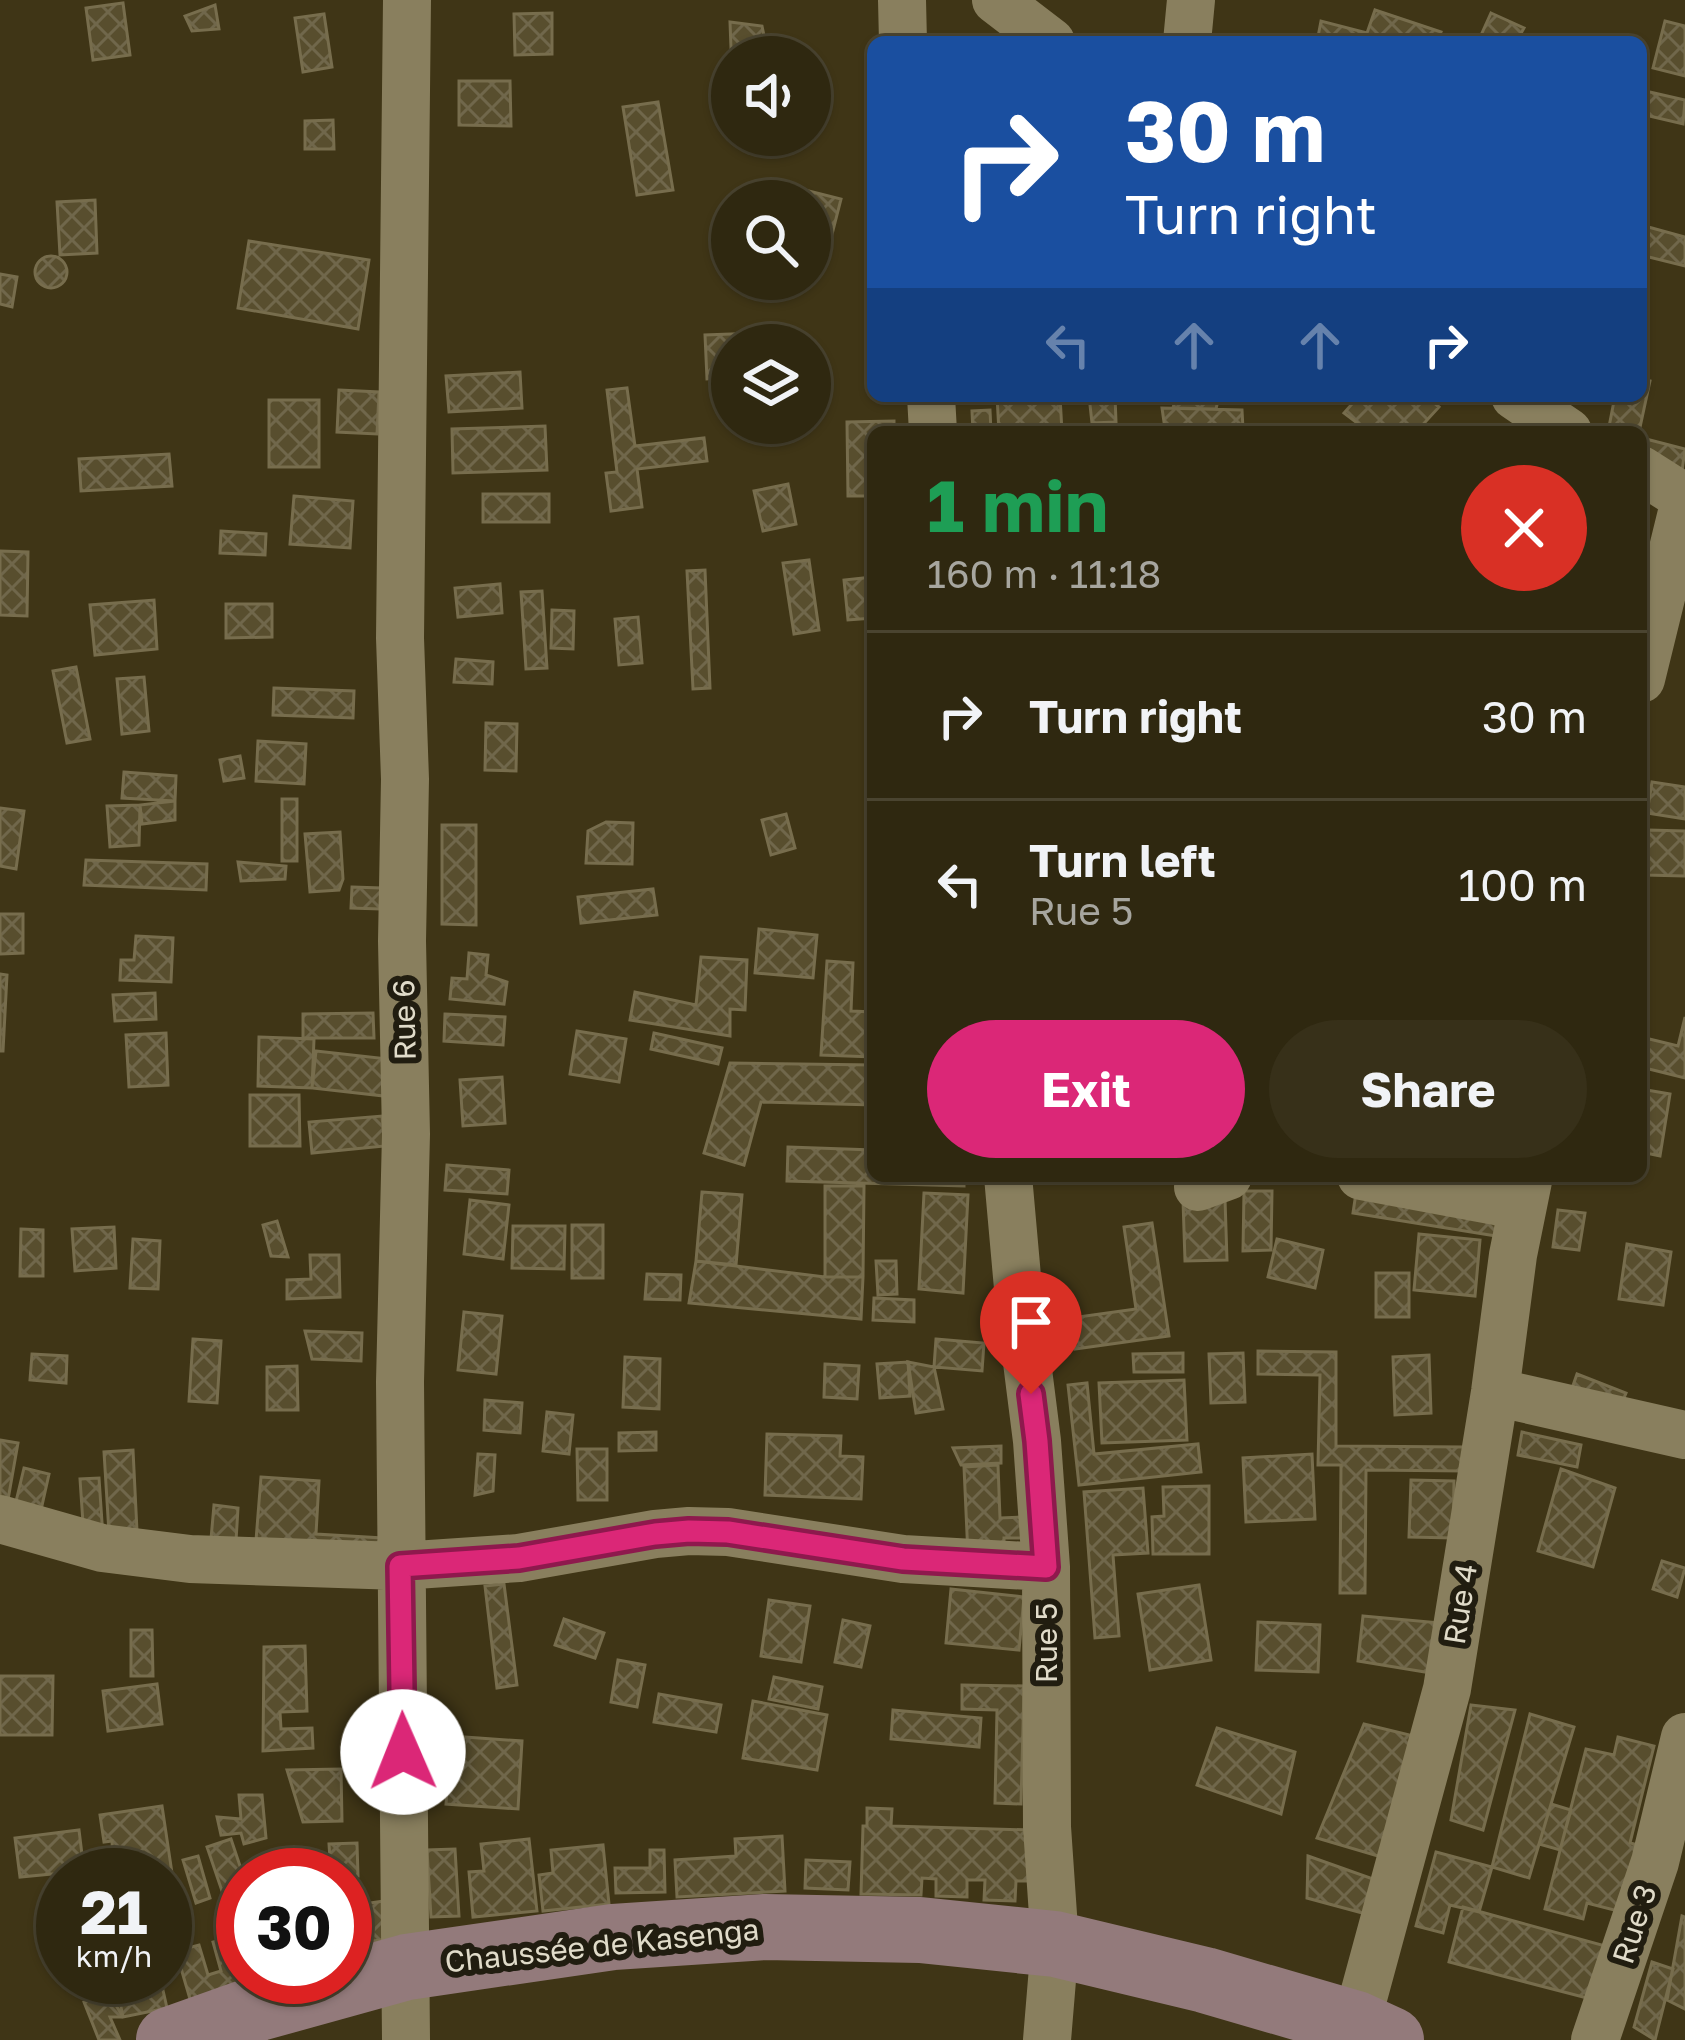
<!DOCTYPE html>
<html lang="en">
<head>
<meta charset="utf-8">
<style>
	body { margin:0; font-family:"Golos Text",sans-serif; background:#373019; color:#f1f3f6; height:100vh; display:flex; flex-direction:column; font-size:45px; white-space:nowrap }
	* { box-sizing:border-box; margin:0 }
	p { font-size:39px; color:#a7a69f }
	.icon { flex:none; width:66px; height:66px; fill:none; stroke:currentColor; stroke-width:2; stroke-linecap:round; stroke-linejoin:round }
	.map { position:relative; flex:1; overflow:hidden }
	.sheet { position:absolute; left:867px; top:426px; width:780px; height:756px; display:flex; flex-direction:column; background:#2f2810; border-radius:18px; box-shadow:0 3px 9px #0004,0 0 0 3px #4a4430 }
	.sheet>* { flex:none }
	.banner { position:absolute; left:867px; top:36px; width:780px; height:366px; border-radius:18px; box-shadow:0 3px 9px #0004,0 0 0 3px #4a4430; background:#1a4fa0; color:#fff; overflow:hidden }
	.tools { position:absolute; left:711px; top:36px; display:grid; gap:24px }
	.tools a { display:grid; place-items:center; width:120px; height:120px; border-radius:50%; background:#2f2810; box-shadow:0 3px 9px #0004,0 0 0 3px #4a4430; font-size:60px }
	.speed { position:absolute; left:36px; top:1848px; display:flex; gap:24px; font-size:60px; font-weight:700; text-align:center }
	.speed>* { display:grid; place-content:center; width:156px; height:156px; border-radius:50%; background:#2f2810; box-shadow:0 3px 9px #0004,0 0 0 3px #4a4430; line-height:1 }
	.speed small { font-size:30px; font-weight:400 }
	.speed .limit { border:18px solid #d22; background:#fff; color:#111 }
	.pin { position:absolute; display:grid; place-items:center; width:102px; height:102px; color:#fff; margin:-123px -51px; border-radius:50% 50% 50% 0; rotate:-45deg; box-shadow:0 0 12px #0007 }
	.pin .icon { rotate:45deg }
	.me { position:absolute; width:132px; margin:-66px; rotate:359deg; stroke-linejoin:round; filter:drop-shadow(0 0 9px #0008) }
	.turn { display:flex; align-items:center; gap:42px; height:252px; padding:0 60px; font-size:54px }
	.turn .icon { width:156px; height:156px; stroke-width:2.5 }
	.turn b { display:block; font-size:84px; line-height:102px }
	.lanes { display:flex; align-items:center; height:114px; padding:0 60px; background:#0003; justify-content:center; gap:60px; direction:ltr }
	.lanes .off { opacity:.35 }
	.round { display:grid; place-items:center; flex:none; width:126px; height:126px; border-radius:63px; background:#373019 }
	.overview { display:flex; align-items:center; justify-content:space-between; height:204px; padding:0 60px }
	h1 { font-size:72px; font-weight:700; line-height:90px; color:#1e9e55 }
	.action { display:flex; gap:24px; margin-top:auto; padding:24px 60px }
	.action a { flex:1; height:138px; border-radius:72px; background:#db2777; color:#fff; font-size:48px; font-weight:700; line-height:138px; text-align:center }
	.action a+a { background:#373019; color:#f1f3f6 }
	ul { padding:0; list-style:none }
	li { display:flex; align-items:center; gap:36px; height:168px; padding:0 60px; border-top:3px solid #4a4430 }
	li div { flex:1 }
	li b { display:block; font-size:45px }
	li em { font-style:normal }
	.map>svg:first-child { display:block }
	.building { fill:url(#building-cross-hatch); stroke:#776d4d; stroke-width:3 }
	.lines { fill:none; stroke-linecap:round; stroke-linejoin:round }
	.minor { stroke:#897f5e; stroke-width:48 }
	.secondary { stroke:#937a7b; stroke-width:66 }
	.route-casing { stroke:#8e194d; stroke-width:30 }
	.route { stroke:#db2777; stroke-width:21 }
	.labels { text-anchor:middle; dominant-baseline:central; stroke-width:12; stroke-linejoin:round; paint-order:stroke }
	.street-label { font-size:30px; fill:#e0dbc9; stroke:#211d10 }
</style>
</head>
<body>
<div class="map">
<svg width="1685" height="2040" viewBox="0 0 1685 2040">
	<defs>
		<pattern id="building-cross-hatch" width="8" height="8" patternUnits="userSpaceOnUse" patternTransform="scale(3)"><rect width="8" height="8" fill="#584e2e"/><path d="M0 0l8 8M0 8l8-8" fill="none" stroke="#70674b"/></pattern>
	</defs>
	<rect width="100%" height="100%" fill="#3f3516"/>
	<path class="building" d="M123,3L130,55L93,60L86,8Z
		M215,5L219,29L192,31L185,16Z
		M1375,10L1441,32L1437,42H1317L1321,21L1367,33Z
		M552,13V54L515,55L514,14Z
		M1491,13L1524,28L1516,42H1478Z
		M324,14L332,67L303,72L295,18Z
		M1665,21L1685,26V76L1653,68Z
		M730,22L762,26L767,50L731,48Z
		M459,81H510L511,126L459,125Z
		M1641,90L1685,100L1683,124L1641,114Z
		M658,102L673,190L637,195L623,107Z
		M333,120L334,149H305V121Z
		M781,184L841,199L828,250L810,246V201H776Z
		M95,200L97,253L60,255L57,202Z
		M1641,225L1685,237V266L1641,255Z
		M249,241L369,260L358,329L238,308Z
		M35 272a16 16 0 1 1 32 0a16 16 0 1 1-32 0Z
		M0,274L17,277L12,307L0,304Z
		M757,333V345H732V377L707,379L705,335Z
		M520,372L522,408L449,412L446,376Z
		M1641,379L1650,381L1639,432H1608L1615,396H1641Z
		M627,388L635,446L704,438L707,461L637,469L642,507L611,511L606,473L617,472L607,390Z
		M339,390L379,392L377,434L337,432Z
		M997,396H1060L1062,432H999Z
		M1089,396H1115L1116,422L1092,423Z
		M1176,396H1219L1216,409L1173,408Z
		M1359,396H1426L1439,407L1416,432H1369L1344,413Z
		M269,400H319V467H269Z
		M1162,408L1242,410L1243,429H1165Z
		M990,410L991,432H973L972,411Z
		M894,421V430H922L923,432H873V496H848L847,422Z
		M545,426L547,470L453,473L452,429Z
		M1646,439L1685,449L1682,471L1641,461Z
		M169,454L172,486L81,491L79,459Z
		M788,484L796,524L763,531L754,491Z
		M483,494H549V522H483Z
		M294,496L353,501L350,548L290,544Z
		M221,531L266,534L265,555L220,553Z
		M0,551L28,552L27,616L0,615Z
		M809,560L819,630L794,634L783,563Z
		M705,570L710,688L693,689L687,571Z
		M873,577V618L848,620L844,580Z
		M500,584L502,613L458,617L455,588Z
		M542,591L547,668L526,669L521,592Z
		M154,600L157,649L95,655L90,605Z
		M226,604H272V637L226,638Z
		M552,610L574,611L573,649L551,648Z
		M638,617L642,663L619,665L615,619Z
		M456,659L493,662L492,684L454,682Z
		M76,667L90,739L67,743L53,671Z
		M144,677L149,731L122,734L117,679Z
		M274,688L354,691L353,718L273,715Z
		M486,723L517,724L516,771L485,770Z
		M258,741L306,744L304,784L256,781Z
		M240,756L244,778L224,781L220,760Z
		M124,772L176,776L175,801L122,798Z
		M1652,782L1685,787V819L1647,813Z
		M282,799H297V861H282Z
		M175,801V820L142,824L140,805Z
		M140,805L139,845L110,847L107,806Z
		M0,808L24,811L16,869L0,866Z
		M786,814L795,848L771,855L762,820Z
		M606,822L633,823L632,864L586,863L588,831Z
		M442,825H476V925L442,924Z
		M1648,830L1685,831V876L1646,875Z
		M340,832L343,879L339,890L310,892L305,834Z
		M86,860L207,864L206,890L84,885Z
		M238,862L286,866L285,879L241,881Z
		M352,887L381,888L380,909L351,908Z
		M653,889L657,915L581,923L578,897Z
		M0,914H23V953L0,954Z
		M759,929L817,935L813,978L755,973Z
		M136,936L173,938L171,982L120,980L121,960H134Z
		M469,953L488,955L486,975L507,982L504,1004L450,999L452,978L467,979Z
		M701,957L747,960L745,1010L730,1009V1036L630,1020L635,992L696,1005Z
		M827,961L853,963L851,1011L873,1012V1057L821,1055Z
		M0,974L7,975L3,1051H0Z
		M155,993L156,1019L115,1021L113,995Z
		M373,1013L374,1038H303V1014Z
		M445,1014L505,1017L503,1045L444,1041Z
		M1685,1017V1078L1641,1067V1037L1678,1046Z
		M577,1031L626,1039L619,1082L570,1074Z
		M166,1033L168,1085L129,1087L126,1035Z
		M654,1033L722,1048L718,1064L651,1049Z
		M259,1037L314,1039L312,1088L258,1086Z
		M316,1051L388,1059L384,1096L312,1088Z
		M730,1063L873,1065V1105L761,1102L744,1165L704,1153Z
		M502,1077L505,1123L463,1126L460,1080Z
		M1641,1089L1670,1094L1660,1156L1641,1152Z
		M250,1095H299L300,1146H250Z
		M382,1116L385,1146L312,1153L309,1122Z
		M788,1147L873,1150V1176H964V1186L787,1181Z
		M447,1165L509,1170L507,1194L445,1190Z
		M825,1186H864L863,1277H825Z
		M1357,1186L1500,1209L1496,1236L1353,1213Z
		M1244,1191H1272L1271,1250L1243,1251Z
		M702,1192L742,1195L736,1265L696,1261Z
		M924,1193L968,1195L963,1293L919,1289Z
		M1225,1199L1227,1260L1185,1261L1183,1200Z
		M470,1200L509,1205L503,1259L464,1254Z
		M1558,1210L1585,1213L1579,1250L1553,1247Z
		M277,1221L288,1257L271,1256L263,1225Z
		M1152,1223L1169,1336L1075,1349L1071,1318L1136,1309L1124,1227Z
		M572,1225H603V1278H572Z
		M513,1226H565L564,1269L512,1268Z
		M114,1227L116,1268L75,1271L72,1229Z
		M21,1229L43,1230V1276H20Z
		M1419,1234L1480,1240L1475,1296L1414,1290Z
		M133,1239L160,1241L158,1289L130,1288Z
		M1277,1239L1323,1250L1315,1288L1268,1277Z
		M1627,1244L1671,1252L1663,1305L1619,1299Z
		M310,1255H339L340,1297L287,1299V1280L311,1279Z
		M696,1261L825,1277H863L861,1319L689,1303Z
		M876,1261H896L897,1294L878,1295Z
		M1376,1273H1409V1317H1376Z
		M647,1274L681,1275L680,1300L645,1299Z
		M874,1298L914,1300V1322L873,1320Z
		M464,1312L502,1316L496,1374L458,1370Z
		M305,1331L362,1333L361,1361L312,1359Z
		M193,1339L221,1341L217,1403L189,1401Z
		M936,1339L984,1343L982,1371L934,1367Z
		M1258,1351L1336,1352V1446L1465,1447V1471L1366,1470L1365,1593H1340L1341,1465H1318L1320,1375L1258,1374Z
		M1183,1353V1372H1134L1133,1354Z
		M1243,1353L1245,1402L1211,1403L1209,1354Z
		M32,1354L67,1356L66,1383L30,1380Z
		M1429,1355L1431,1413L1395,1415L1393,1357Z
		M625,1357L660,1359L659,1409L623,1407Z
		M908,1362L910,1396L880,1398L877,1364Z
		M908,1362L934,1367L943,1409L916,1413Z
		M825,1364L859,1366L857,1399L824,1397Z
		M297,1366L298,1410H267V1367Z
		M1577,1374L1626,1393L1616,1417L1569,1397Z
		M1184,1380L1187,1440L1102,1443L1099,1383Z
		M1087,1383L1094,1454L1198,1444L1201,1472L1079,1485L1068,1385Z
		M485,1400L522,1403L520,1433L484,1430Z
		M547,1412L573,1415L569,1454L543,1451Z
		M656,1432V1450L619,1451V1433Z
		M1522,1432L1581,1445L1577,1467L1518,1455Z
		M767,1434L841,1436L840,1456L863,1457L861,1499L765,1495Z
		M0,1440L18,1443L6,1511L0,1510Z
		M1001,1446V1463L961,1465L953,1448Z
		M577,1449H607V1500H578Z
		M133,1450L137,1531L109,1533L104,1452Z
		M478,1454L495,1455L493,1491L475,1495Z
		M1312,1454L1315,1519L1246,1522L1243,1458Z
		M998,1465L1000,1518L1022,1517L1023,1538H1004V1554L968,1556L964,1467Z
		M24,1468L49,1474L39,1519L13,1514Z
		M1561,1469L1615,1488L1593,1567L1538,1551Z
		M261,1477L319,1481L316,1534L382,1538L381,1561L255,1553Z
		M99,1478L103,1537L84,1538L80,1479Z
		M1411,1480L1454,1481L1453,1538L1409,1537Z
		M1209,1486V1554H1153L1152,1517L1164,1516L1163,1487Z
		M1143,1488L1148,1553L1113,1555L1119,1636L1095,1638L1084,1492Z
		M214,1505L238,1508L236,1541L211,1539Z
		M1662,1561L1685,1568L1677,1597L1653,1589Z
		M504,1584L517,1685L497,1688L485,1586Z
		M1199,1585L1211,1660L1150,1670L1138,1594Z
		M951,1589L1024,1597L1019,1650L946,1643Z
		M769,1600L810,1606L801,1662L761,1656Z
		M1363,1616L1441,1623L1431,1673L1358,1661Z
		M564,1619L604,1633L595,1658L555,1645Z
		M843,1620L870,1626L861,1667L835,1662Z
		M1258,1622L1320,1625L1318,1672L1256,1670Z
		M131,1630H152L153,1676H131Z
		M305,1646L307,1711L280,1712L281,1729L312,1728L313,1748L263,1751L264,1647Z
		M618,1660L645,1665L637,1707L611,1702Z
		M0,1676H53L52,1735H0Z
		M774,1677L822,1687L818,1709L769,1699Z
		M157,1684L162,1724L108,1731L103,1691Z
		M962,1685L1024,1686L1021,1804L995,1803L997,1710L962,1709Z
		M659,1694L721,1705L716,1732L654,1722Z
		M753,1701L827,1715L817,1770L743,1758Z
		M1471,1705L1515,1710L1483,1830L1451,1820Z
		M893,1710L981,1718L979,1747L891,1739Z
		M1530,1714L1574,1727L1529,1878L1492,1867Z
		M1364,1724L1422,1738L1381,1857L1317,1838Z
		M1217,1728L1295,1752L1281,1814L1197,1785Z
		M451,1736L522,1741L518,1809L446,1804Z
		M1618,1737L1654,1746L1630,1843L1643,1846L1618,1911L1587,1903L1583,1919L1545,1909L1586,1749L1614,1755Z
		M341,1769L342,1821L303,1822L287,1770Z
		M239,1795H262L266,1838L244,1844L241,1833L221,1835L217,1817L241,1819Z
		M1551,1804L1571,1810L1560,1850L1539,1844Z
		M162,1806L172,1873L114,1875L112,1841L104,1842L100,1815Z
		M867,1808L892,1809L891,1826L1030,1830L1029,1881H1016L1015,1901L984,1900L985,1880H967V1897L936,1896V1879L922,1878L921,1895L861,1894L863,1826H867Z
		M79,1830L84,1871L20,1877L15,1838Z
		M782,1836L785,1891L677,1897L675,1860L736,1856L735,1839Z
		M231,1839L243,1875V1891L224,1897L207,1847Z
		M529,1839L537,1911L473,1917L469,1872L484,1871L481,1844Z
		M357,1843L358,1876L331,1875L329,1844Z
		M603,1845L609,1904L543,1911L539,1875L553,1873L551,1850Z
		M455,1849L459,1916L431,1917L427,1850Z
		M650,1850H664L665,1892L616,1893L615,1868H650Z
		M1436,1852L1492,1867L1479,1912L1450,1905L1443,1933L1416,1926Z
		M198,1856L210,1898L196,1903L183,1860Z
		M1308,1856L1393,1886L1377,1917L1307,1898Z
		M806,1860L850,1862L848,1890L805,1888Z
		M391,1900L396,1938L350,1944L347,1924L365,1922L363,1904Z
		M1463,1907L1620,1950L1606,2003L1449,1962Z
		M1682,1916L1685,1917V2009L1667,2000Z
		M232,1937L247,1991L192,2006L176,1951L199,1945L208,1975L221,1971L213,1942Z
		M1652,1962L1673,1969L1655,2040L1634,2027Z
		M115,1977H160L167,2008L123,2017Z
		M108,1992L123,2017H110L120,2040H99L84,2002Z"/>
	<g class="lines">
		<path class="minor" d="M902,0L903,42
			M996,0L1051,42
			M1187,42L1191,0
			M931,396L933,432
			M1515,396L1568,432
			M1641,470L1685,498
			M1641,679L1685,500
			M1008,1176L1019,1299L1037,1441L1046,1567L1047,1827L1055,1944L1047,2040
			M1361,1176L1522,1206
			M1198,1187L1228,1176
			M1495,1392L1685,1435
			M0,1519L102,1548L190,1559L400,1566L519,1558L655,1534L689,1531L728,1532L903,1559L1046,1567
			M1356,2024L1447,1689L1495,1392L1513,1255L1529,1176
			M406,2040L400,1382L406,1134L402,941L405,779L400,638L407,0
			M1595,2040L1655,1862L1685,1737"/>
		<path class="secondary" d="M169,2040L259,2008L407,1967L613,1937L765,1927L920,1930L1055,1944L1205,1980L1356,2024L1391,2040"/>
	</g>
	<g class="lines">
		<g class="route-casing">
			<path id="route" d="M403,1752L400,1566L519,1558L655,1534L689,1531L728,1532L903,1559L1046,1567L1037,1441L1031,1394"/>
		</g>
		<use href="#route" class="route"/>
	</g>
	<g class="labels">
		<g class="street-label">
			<text transform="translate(404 1020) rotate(-91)">Rue 6</text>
			<text transform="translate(1460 1604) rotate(-81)">Rue 4</text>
			<text transform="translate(1046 1643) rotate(-90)">Rue 5</text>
			<text transform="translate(1634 1924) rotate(-72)">Rue 3</text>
			<text transform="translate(602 1945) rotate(-6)">Chaussée de Kasenga</text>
		</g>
	</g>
</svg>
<div class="tools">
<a><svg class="icon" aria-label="sound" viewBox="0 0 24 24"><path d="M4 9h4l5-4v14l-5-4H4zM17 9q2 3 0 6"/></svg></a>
<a><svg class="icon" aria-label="search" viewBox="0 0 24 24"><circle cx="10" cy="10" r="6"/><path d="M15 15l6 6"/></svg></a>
<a><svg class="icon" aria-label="layers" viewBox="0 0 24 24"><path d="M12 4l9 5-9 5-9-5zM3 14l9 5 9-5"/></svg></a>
</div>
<div class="speed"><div>21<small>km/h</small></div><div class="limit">30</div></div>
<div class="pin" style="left:1031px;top:1394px;background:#d93025"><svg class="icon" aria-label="arrive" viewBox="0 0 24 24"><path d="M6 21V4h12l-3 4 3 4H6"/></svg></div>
<svg class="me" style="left:403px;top:1752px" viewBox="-20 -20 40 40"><circle r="19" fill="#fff"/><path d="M0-13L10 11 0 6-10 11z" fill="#db2777"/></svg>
<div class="banner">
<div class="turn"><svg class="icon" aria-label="right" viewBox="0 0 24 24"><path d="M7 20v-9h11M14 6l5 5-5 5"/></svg><div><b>30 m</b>Turn right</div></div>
<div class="lanes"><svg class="icon off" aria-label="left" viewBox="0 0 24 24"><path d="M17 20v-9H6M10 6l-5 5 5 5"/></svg><svg class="icon off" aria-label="ahead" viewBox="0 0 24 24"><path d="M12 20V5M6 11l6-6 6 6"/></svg><svg class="icon off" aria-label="ahead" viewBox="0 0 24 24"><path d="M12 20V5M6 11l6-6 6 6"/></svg><svg class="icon" aria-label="right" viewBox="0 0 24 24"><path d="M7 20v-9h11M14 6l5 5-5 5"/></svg></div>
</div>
<section class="sheet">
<div class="overview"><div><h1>1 min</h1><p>160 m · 11:18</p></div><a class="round" style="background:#d93025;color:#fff"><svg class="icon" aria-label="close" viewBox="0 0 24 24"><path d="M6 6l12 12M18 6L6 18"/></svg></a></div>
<ul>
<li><svg class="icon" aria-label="right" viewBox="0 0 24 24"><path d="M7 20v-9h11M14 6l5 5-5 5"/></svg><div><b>Turn right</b></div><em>30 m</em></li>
<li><svg class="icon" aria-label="left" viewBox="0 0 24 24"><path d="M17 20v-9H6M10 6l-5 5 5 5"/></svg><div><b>Turn left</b><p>Rue 5</p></div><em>100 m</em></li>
</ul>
<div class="action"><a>Exit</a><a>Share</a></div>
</section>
</div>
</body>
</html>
